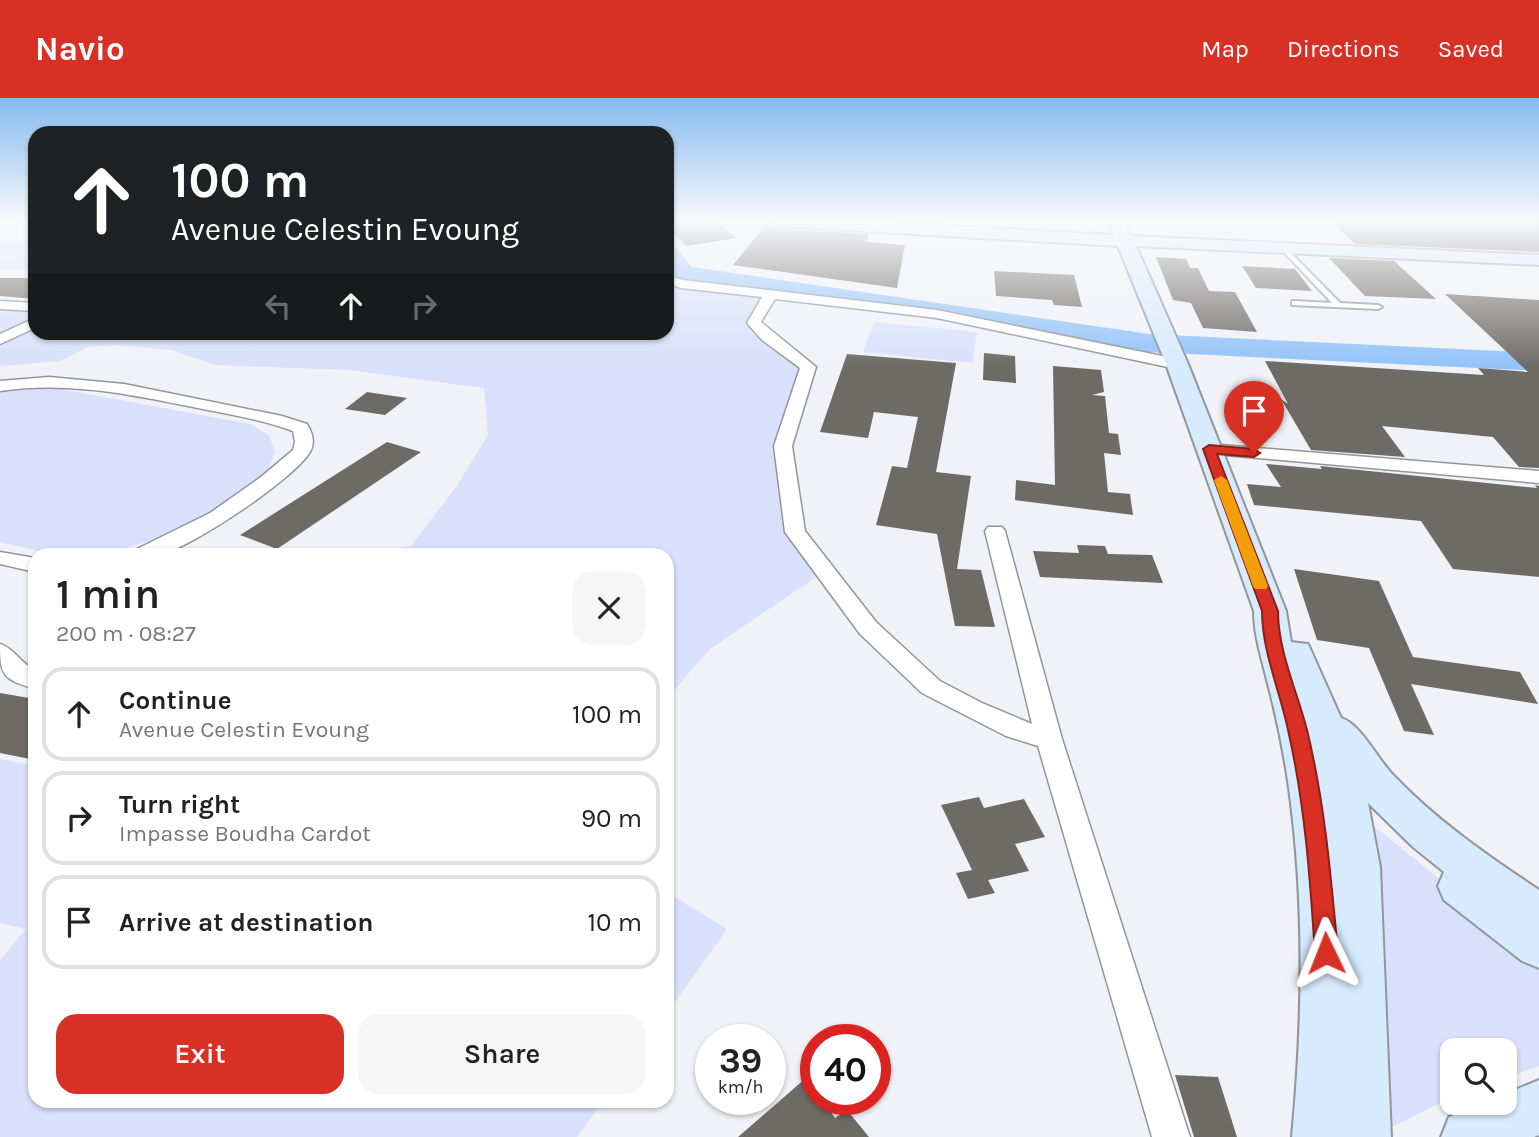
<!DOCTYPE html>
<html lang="en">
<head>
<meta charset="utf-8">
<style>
	body { margin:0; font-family:Karla,sans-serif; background:#f6f6f6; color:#222; height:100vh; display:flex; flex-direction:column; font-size:26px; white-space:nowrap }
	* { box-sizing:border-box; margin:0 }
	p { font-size:23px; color:#767676 }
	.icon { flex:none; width:38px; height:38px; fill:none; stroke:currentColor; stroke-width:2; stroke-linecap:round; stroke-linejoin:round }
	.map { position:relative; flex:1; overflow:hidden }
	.side { position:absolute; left:28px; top:450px; width:646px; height:560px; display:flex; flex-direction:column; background:#fff; border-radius:21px; box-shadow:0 2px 5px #0004 }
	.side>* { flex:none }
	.guide { position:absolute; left:28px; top:28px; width:646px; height:214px; border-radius:21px; box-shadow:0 2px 5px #0004; background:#202124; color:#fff; overflow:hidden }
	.tools { position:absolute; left:1440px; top:940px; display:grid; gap:14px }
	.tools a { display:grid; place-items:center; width:77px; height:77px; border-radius:14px; background:#fff; box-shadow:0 2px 5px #0004; font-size:35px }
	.speed { position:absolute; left:695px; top:926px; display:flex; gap:14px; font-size:35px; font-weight:700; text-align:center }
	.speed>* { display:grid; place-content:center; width:91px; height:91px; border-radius:50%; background:#fff; box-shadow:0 2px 5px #0004; line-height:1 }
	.speed small { font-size:18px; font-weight:400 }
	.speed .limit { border:10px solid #d22; background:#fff; color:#111 }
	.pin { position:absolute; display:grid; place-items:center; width:60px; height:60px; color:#fff; margin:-72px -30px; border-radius:50% 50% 50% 0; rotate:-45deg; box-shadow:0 0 7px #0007 }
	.pin .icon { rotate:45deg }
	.me { position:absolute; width:77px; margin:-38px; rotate:358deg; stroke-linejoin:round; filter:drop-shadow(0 0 5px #0008) }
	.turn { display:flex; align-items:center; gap:24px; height:147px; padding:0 28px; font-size:32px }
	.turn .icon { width:91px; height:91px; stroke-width:2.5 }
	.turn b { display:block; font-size:49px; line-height:60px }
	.lanes { display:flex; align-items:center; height:66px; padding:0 28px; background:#0003; justify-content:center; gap:35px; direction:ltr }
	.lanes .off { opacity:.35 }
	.round { display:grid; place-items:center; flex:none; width:74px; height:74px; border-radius:21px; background:#f6f6f6 }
	.head { display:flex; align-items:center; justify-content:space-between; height:119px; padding:0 28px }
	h1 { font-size:42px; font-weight:600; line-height:52px }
	.action { display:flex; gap:14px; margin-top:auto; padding:14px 28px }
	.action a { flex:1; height:80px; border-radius:21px; background:#d93025; color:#fff; font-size:28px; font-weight:600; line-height:80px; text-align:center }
	.action a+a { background:#f6f6f6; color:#222 }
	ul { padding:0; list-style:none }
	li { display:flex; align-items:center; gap:21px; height:94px; margin:0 14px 10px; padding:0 14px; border:4px solid #e0e0e0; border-radius:21px }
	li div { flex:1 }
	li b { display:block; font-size:26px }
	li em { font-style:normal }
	header { display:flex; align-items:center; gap:42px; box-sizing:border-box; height:98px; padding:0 35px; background:#d93025; color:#fff }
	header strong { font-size:33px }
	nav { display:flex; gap:38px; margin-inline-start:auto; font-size:24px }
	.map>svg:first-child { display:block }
	.green { fill:#d8e0fb }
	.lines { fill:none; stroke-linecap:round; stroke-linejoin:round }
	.river { fill:#93c3f9; fill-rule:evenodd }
	.building { fill:#6e6a66 }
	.lane-casing { stroke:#93959b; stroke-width:4 }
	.street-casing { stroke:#93959b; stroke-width:3 }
	.secondary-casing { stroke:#93959b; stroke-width:4 }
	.lane { fill:#fff; fill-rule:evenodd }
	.street { fill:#fff; fill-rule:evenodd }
	.secondary { fill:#d6ebfe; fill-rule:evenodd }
	.route { fill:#d93025; stroke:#8d1f18; stroke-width:2 }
	.slow { fill:#f59e0b }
</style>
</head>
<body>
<header>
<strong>Navio</strong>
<nav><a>Map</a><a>Directions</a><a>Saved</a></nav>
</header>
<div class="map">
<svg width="1539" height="1039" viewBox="0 0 1539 1039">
	<rect width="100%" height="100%" fill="#f0f2f8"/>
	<path class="green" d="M0,145H35V171L0,172Z
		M667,181L681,186L771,196L754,225L808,269L783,349L795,434L825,473L710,551L667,600V457H354L411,448L456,389L488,337L484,290L349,272L216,267L171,252L114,247L88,249L60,263L0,268V207L35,209V234H667Z
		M874,224L977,234L972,265L863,254Z
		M31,289L60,291L250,326L269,337L275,354C272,360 270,368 267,374C263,381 253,386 247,391C199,430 135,454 74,457C49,458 24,449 0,444V294Z
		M0,661L35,668V1003H603L577,1039H0V862L26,831L0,825Z
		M1370,725L1539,861V968L1505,980V952H1452V999L1392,1029L1384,1025Z
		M667,794L727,831L667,915Z"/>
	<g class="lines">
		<path class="river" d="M667,148L676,150L692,169L1149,236L1539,255V273L1149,254L684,183C665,178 666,164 667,148Z"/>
	</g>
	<path class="building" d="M667,123H716L736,140L686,148L667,128Z
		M1332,123H1539V154L1355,146Z
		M765,128L777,131L869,136L867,144L905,147L897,190L733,167Z
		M1156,159L1186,161L1190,170H1198L1209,193L1235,194L1257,234L1203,230L1191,205L1173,202Z
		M1329,160L1394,163L1436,201L1365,198Z
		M1242,168L1295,171L1312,193L1256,190Z
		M994,173L1074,177L1082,209L1054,207L1052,202L996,198Z
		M0,180H35V201L0,198Z
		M1445,196L1539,202V370L1519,369L1493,339L1382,328L1405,359L1311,352L1281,301L1288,306L1265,263L1484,277L1478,270L1528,274Z
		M984,255L1015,258L1016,285L983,282Z
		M847,256L956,265L936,374L971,378L957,471L981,472L995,529L955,528L937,436L876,427L892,368L907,370L918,319L874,314L868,340L820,334Z
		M1053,268L1101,272L1104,294L1092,297L1105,298L1109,335L1118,336L1121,357L1104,355L1108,394L1130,396L1133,417L1015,402L1016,382L1055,387Z
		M367,294L407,300L385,317L345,311Z
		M387,344L421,354L277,451L240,437Z
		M1266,366L1322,371L1320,368L1537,390L1535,387L1539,388V479L1453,471L1421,423L1254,407L1247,386L1281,389Z
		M1077,447L1105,448L1108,456L1152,457L1163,485L1040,479L1033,453L1079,455Z
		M1294,471L1379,483L1413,559L1520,574L1538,606L1411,586L1434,637L1404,633L1369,550L1317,542Z
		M0,595L35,601V662L0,655Z
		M979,699L984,710L1024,701L1045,739L1015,746L1029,773L988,782L995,795L968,801L956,775L972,772L941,707Z
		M1175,977L1218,979L1237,1039H1194Z
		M807,979L816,991V1001H822L835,1020L847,1012L869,1039H738Z"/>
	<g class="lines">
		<g class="lane-casing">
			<path id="lane" d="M1281,149H1285L1340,205L1378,207L1382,209L1378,211L1292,207V203H1295L1332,205L1281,151Z"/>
		</g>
		<g class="street-casing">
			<path id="street" d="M667,177L683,182L937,212L1177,261L1185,266L1177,271L937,220L775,201L761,224L816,269L792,348L805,433L876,524L940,583L982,605L1032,626L985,433L988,429H1002L1005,433L1062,641L1190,1039H1152L1038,648L1006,638L922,595L860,536L785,434L774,348L800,270L762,242L747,225L762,199L681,190L667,185Z
				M0,203L35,205V213L0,211Z
				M35,220V230L0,246V236Z
				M49,279L124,286L282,318L307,326C312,334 315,343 311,352C298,379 189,451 159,457C151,458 140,457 132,457L135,452L210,415L261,379L293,352L295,344L293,333C261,321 227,316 193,309C128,296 66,283 0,293V283Z
				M1209,346L1539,373V385L1203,355L1200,351L1203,347Z
				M0,454L35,460V474L0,466Z
				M0,546C14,550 20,565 35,572V591C3,581 0,578 0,546Z"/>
		</g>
		<g class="secondary-casing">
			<path id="secondary" d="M769,123H853L1114,137L1108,123H1124L1131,138L1539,157V167L1136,148L1188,266L1286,513L1291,544L1308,546L1341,620C1361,626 1378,662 1394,678C1437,723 1488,758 1539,792V870L1522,863L1444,802L1438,788L1444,774L1413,749L1368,705L1380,769L1391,1039H1292C1303,922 1305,806 1289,690C1284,655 1277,620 1268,586C1262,561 1254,538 1254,513L1166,266L1118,148L777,128Z
				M1539,982V1037L1534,1039H1441L1449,1019L1485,1004H1505V996Z"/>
		</g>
		<use href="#lane" class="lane"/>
		<use href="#street" class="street"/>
		<use href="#secondary" class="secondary"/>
	</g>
	<linearGradient id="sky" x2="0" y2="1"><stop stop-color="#86baef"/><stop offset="0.46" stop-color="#f8f9fc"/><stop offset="1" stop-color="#f8f9fc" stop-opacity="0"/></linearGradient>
	<rect width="1539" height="268" fill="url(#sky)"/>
	<path class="route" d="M1209,347L1254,351L1260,355L1254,359L1217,356L1278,513C1278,553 1297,593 1307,632C1325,706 1331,780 1338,855L1334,863L1326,866L1318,863L1315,855C1310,780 1305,706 1288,632C1280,593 1262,553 1262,513L1203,351Z"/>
	<path class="slow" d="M1221,378L1227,382L1268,488L1266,491H1255L1253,488L1214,382Z"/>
</svg>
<div class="tools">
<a><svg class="icon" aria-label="search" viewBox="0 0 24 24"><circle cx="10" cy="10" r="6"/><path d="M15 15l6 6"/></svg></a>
</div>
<div class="speed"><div>39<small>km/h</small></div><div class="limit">40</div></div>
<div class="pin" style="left:1254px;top:355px;background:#d93025"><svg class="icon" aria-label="arrive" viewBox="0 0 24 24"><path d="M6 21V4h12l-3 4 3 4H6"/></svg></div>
<svg class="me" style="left:1326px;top:855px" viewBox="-20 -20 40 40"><path d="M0-17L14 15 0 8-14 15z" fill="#d93025" stroke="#fff" stroke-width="4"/></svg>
<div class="guide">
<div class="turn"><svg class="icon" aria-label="ahead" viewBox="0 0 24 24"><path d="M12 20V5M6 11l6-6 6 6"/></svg><div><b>100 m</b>Avenue Celestin Evoung</div></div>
<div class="lanes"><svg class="icon off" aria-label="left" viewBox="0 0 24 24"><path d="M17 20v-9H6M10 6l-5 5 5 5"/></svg><svg class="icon" aria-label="ahead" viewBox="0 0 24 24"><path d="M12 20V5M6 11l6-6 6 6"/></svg><svg class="icon off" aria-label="right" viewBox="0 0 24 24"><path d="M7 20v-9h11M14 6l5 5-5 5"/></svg></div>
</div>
<section class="side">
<div class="head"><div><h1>1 min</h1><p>200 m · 08:27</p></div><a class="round"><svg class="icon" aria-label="close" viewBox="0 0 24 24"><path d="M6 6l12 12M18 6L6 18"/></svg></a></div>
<ul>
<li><svg class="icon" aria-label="ahead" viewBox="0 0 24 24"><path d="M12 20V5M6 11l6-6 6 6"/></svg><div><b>Continue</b><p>Avenue Celestin Evoung</p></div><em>100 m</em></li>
<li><svg class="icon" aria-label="right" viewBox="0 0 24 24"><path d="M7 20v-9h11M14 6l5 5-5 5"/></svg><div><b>Turn right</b><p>Impasse Boudha Cardot</p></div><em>90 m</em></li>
<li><svg class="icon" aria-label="arrive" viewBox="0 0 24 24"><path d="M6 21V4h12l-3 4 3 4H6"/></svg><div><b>Arrive at destination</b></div><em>10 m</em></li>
</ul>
<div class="action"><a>Exit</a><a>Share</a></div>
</section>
</div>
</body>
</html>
